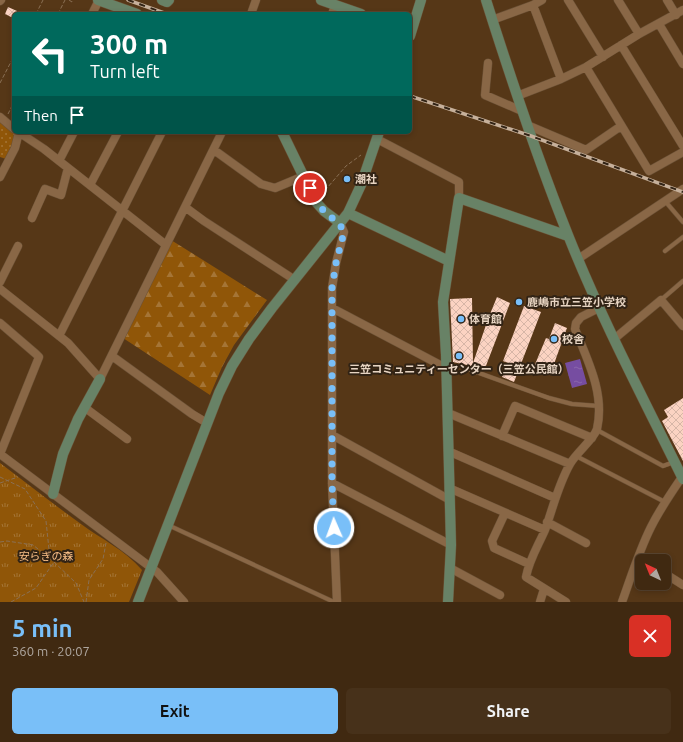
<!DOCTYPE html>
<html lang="en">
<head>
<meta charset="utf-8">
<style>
	body { margin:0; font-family:Ubuntu,"Noto Sans JP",sans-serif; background:#47311a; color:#f1f3f6; height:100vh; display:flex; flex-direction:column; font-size:15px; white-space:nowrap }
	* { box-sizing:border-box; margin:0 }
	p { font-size:13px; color:#aea69f }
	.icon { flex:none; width:22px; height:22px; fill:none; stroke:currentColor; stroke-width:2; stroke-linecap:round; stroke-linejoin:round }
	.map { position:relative; height:602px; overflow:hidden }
	.side { display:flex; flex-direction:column; background:#402911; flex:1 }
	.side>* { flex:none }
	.hud { position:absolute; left:12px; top:12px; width:400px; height:122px; border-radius:6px; box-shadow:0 2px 6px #0003,0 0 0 1px #594531; background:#00695c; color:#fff; overflow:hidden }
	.needle { width:26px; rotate:317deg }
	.tools { position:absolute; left:635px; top:554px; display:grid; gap:8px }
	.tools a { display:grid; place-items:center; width:36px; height:36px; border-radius:6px; background:#402911; box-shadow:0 2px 6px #0003,0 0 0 1px #594531; font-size:20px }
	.pin { position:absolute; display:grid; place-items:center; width:34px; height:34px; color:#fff; margin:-17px; border:2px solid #fff; border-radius:50%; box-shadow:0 1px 4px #0007 }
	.me { position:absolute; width:44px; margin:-22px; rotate:358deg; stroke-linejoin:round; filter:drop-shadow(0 0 3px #0008) }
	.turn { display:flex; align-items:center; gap:14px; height:84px; padding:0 12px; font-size:18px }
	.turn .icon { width:52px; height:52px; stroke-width:2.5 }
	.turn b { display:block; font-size:28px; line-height:34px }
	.then { display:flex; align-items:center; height:38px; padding:0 12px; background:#0003; gap:8px; font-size:15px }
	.round { display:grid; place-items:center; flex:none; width:42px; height:42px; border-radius:6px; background:#47311a }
	.head { display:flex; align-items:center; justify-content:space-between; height:68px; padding:0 12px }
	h1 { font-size:24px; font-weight:700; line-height:30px; color:#79bff8 }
	.cta { display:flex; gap:8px; margin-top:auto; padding:8px 12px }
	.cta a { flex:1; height:46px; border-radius:6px; background:#79bff8; color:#111; font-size:16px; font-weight:700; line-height:46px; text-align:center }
	.cta a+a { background:#47311a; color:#f1f3f6 }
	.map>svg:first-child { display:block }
	.grass { fill:url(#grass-dots) }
	.forest { fill:url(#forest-firs) }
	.park { fill:url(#park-tufts) }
	.water { fill:url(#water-ripples) }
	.building { fill:url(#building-cross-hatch) }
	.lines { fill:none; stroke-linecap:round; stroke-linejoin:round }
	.lane-casing { stroke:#6b5136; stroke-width:5 }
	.street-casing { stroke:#6b5136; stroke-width:9 }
	.secondary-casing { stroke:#6b5136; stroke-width:11 }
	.path { stroke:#8a7055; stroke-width:1; stroke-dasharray:4 2; stroke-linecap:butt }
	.lane { stroke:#896746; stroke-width:4 }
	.street { stroke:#896746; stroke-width:8 }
	.secondary { stroke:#688266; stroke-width:10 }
	.rail-casing { stroke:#c6b09b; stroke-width:3.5 }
	.rail { stroke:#312315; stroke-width:2; stroke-dasharray:6; stroke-linecap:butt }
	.route { stroke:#79bff8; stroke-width:7; stroke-dasharray:0 12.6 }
	.poi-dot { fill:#79bff8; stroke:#312315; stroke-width:1.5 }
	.labels { text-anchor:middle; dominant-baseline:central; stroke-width:4; stroke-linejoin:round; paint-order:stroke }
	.poi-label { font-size:11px; font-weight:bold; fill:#e7d4c2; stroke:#312315; text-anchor:start }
	.park-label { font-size:11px; fill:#fabf87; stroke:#312315 }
</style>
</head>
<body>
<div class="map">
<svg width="683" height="602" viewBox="0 0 683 602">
	<defs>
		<pattern id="grass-dots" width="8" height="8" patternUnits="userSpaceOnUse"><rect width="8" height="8" fill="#905608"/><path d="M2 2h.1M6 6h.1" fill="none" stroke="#a57536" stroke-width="1.8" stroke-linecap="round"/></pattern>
		<pattern id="forest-firs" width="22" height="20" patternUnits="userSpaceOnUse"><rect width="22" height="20" fill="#905608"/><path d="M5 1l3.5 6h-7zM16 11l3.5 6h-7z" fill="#a57536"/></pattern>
		<pattern id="park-tufts" width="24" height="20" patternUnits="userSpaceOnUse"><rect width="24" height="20" fill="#905608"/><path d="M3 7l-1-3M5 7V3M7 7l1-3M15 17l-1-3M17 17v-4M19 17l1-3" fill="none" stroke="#a57536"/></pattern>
		<pattern id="water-ripples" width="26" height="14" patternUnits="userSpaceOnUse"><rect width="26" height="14" fill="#764da1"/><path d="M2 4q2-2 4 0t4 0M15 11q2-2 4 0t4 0" fill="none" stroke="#8a66ac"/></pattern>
		<pattern id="building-cross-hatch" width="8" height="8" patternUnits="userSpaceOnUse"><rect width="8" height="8" fill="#fbd3c2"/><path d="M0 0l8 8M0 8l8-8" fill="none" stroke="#d7b6a7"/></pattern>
	</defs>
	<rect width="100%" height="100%" fill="#563717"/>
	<path class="grass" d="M0,122L16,135L6,159L0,157Z"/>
	<path class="forest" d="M171,240L267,300L234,345L222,367L210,395L123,338Z"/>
	<path class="park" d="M0,463C27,483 53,504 81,524C101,539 125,550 142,570L129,602H0Z"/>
	<path class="water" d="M580,359L587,384L572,388L565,363Z"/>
	<path class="building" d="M8,7L17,11L16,14H14L13,18L5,14Z
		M497,297L510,303L484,371L467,365L453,362L450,299L472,298L473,363L487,322L482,320L484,312L490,314Z
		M524,306L541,312L514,382L502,377L508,363L503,361Z
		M555,323L567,328L550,375L533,369L546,338L549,339Z
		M683,398V461L662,421L668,417L664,410Z"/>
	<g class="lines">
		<g class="lane-casing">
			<path id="lane" d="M665,201L683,222
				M665,251L683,237
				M661,300L683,281
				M468,369L549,398L572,404L599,406
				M597,430L663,466L674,462
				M576,456L665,502
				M168,525L334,602"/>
		</g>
		<g class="street-casing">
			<path id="street" d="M568,0L603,57
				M618,0L639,34
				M667,0L676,15
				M0,1L1,0
				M533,5L561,79
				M92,14L99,0
				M251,14L256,0
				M332,14L335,6
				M492,20L533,5L542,0
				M659,24L683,64
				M621,45L683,146
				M488,63L485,95L522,111
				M586,67L649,171L683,152
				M517,96L561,79L586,67L639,34L683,10
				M0,117L14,129
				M527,125L586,150L621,126
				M20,133L44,149L166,245
				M377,139L459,182V198
				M214,150L261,184L275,188L304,176
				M59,161L74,132
				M0,177L15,148L19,132
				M90,185L118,132
				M185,207L204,221L295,280
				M32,218L45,189L61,195L68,168
				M578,259L683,189
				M0,282L18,246
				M0,289L68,343L100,379L222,132
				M332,308L446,368
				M0,323L36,354L39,357L0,454
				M59,336L162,132
				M614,339L661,300L683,326
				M112,356L192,414L207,423
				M84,407L127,439
				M448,413L570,464
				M332,435L450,500
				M502,436L515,406L592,438
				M448,451L555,498
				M0,454L157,572L184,602
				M332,483L451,545
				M449,488L545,530
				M505,513L492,541L494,548L529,564
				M547,522L586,543
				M639,556L646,561
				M450,568L500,595
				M664,573L683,585
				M337,602L332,483V288L336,263L344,232L340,223
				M540,602L544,589
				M566,602L526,577C529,560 538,546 545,530C553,508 558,485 570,464C576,453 594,439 597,429C605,394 588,361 575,329L576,323L581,317L599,308
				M622,602C631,577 639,551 651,527C660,509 671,493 682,477"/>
		</g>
		<g class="secondary-casing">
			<path id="secondary" d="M98,0L137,14
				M162,0L167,2L169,0
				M321,0L361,14
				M486,0C511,79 537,158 568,235C601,318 643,398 683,479
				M410,36L421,0
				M282,132L316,202L324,211L340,223
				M348,213L449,261
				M53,494L63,454L78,419L100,379
				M138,602L219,393L232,366L249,339L272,308L348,213L361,185L379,132
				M448,602L451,545L446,355L443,302L459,198L568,236"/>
		</g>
		<path class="path" d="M69,0L72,2L73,0
			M36,14L43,0
			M58,14L65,0
			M0,83L14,56
			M8,114L14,102
			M321,195L346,166L361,155
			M0,477L25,489L46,521L50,559
			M0,483L18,477
			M0,542L7,541L33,545L53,561
			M11,602L36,588L54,562L76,583L84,602
			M86,602L89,580L103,559L106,543"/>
		<use href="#lane" class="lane"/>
		<use href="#street" class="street"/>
		<use href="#secondary" class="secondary"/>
		<g class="rail-casing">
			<path id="rail" d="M128,0L167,14
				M410,96L531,136L683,192"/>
		</g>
		<use href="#rail" class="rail"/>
	</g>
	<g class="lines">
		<path class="route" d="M310,188C314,196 317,204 324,211C332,220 338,219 344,232L336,263L332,288V483L334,528"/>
	</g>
	<g class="poi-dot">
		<circle cx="347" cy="179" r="4"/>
		<circle cx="519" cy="302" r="4"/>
		<circle cx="461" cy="319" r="4"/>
		<circle cx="554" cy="339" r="4"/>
		<circle cx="459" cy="356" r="4"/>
	</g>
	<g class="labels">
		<g class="poi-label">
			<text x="355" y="179">潮社</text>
			<text x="527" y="302">鹿嶋市立三笠小学校</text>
			<text x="469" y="319">体育館</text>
			<text x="562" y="339">校舎</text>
			<text x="459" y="369" text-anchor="middle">三笠コミュニティーセンター（三笠公民館）</text>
		</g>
		<g class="park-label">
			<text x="46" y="556">安らぎの森</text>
		</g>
	</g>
</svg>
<div class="tools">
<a><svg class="needle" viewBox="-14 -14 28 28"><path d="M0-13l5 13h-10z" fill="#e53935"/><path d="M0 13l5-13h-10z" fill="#aea69f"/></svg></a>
</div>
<div class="pin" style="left:310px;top:188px;background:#d93025"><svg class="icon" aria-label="arrive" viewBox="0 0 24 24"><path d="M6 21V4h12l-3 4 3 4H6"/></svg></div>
<svg class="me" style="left:334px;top:528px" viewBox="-20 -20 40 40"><circle r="17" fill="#79bff8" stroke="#fff" stroke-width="3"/><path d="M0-11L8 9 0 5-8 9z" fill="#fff"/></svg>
<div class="hud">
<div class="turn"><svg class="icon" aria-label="left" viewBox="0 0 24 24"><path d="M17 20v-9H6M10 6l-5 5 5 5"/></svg><div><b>300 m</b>Turn left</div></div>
<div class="then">Then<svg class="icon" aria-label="arrive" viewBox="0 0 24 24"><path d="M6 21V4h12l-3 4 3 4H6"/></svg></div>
</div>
</div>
<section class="side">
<div class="head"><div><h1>5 min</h1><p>360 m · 20:07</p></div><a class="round" style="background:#d93025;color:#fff"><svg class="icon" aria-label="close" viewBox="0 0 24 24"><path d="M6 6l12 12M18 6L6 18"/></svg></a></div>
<div class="cta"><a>Exit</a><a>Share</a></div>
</section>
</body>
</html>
